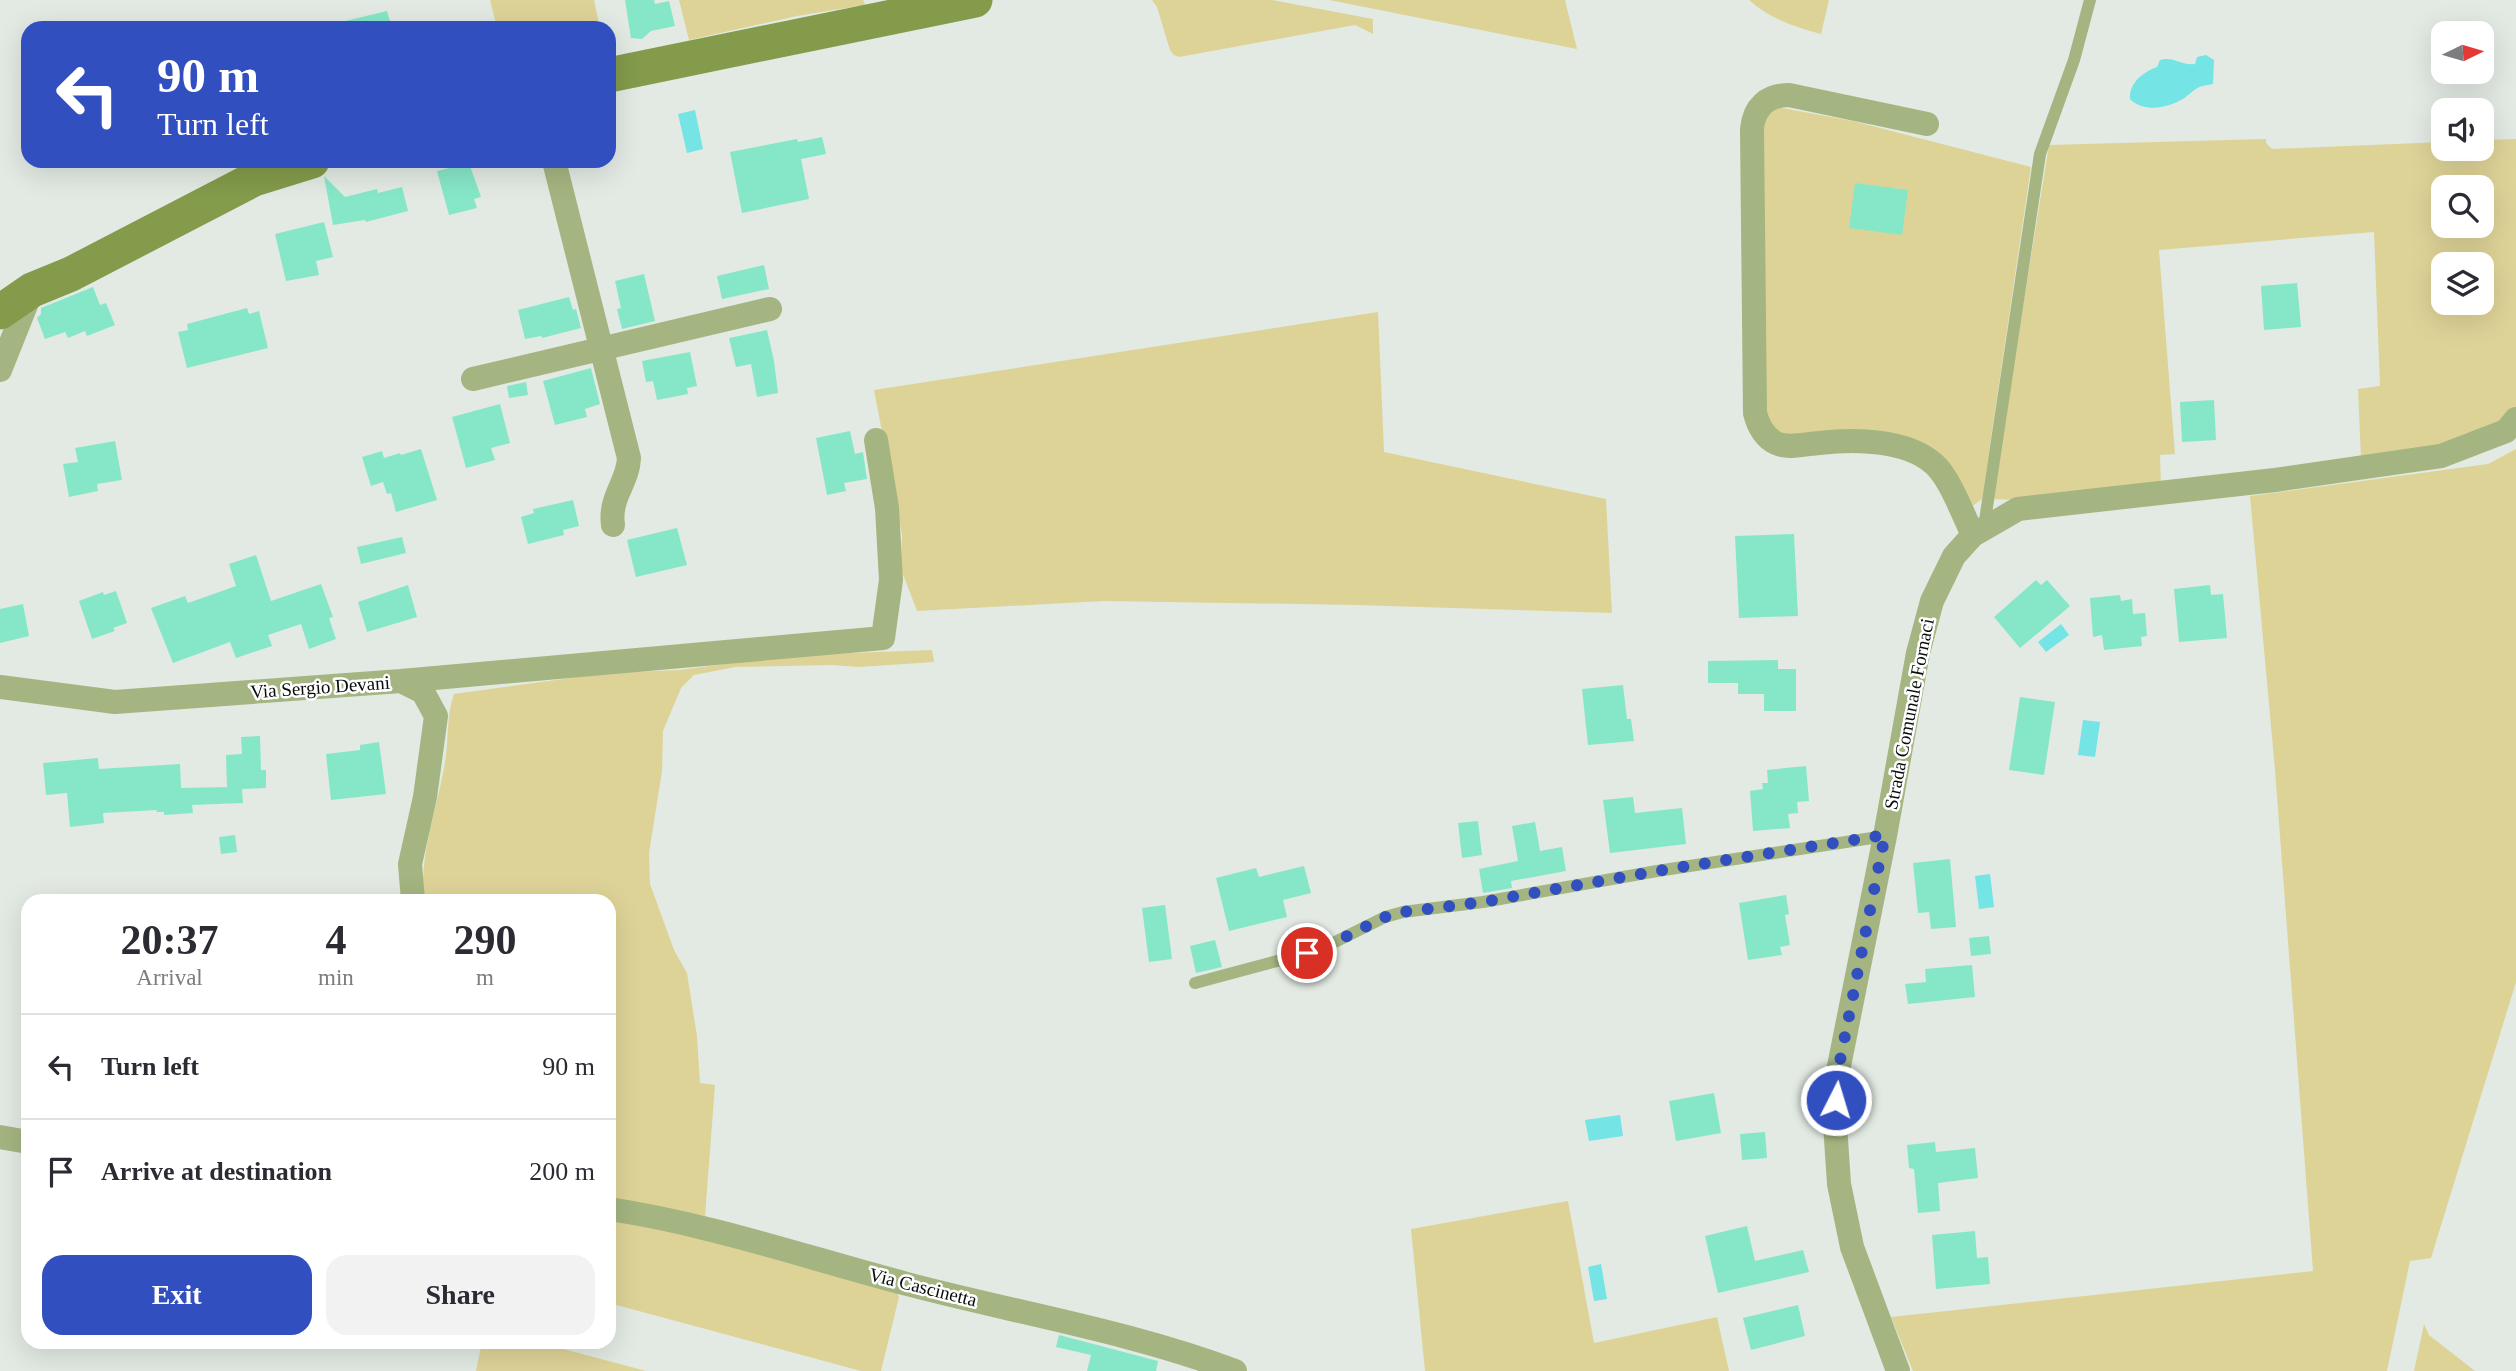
<!DOCTYPE html>
<html lang="en">
<head>
<meta charset="utf-8">
<style>
	body { margin:0; font-family:Georgia,serif; background:#f2f2f3; color:#2b2b33; height:100vh; display:flex; flex-direction:column; font-size:26px; white-space:nowrap }
	* { box-sizing:border-box; margin:0 }
	p { font-size:23px; color:#7c7c81 }
	.icon { flex:none; width:38px; height:38px; fill:none; stroke:currentColor; stroke-width:2; stroke-linecap:round; stroke-linejoin:round }
	.map { position:relative; flex:1; overflow:hidden }
	.sheet { position:absolute; left:21px; top:894px; width:595px; height:455px; display:flex; flex-direction:column; background:#fff; border-radius:21px; box-shadow:0 7px 28px #0002 }
	.sheet>* { flex:none }
	.banner { position:absolute; left:21px; top:21px; width:595px; height:147px; border-radius:21px; box-shadow:0 7px 28px #0002; background:#324fc0; color:#fff; overflow:hidden }
	.needle { width:46px; rotate:85deg }
	.controls { position:absolute; left:2431px; top:21px; display:grid; gap:14px }
	.controls a { display:grid; place-items:center; width:63px; height:63px; border-radius:14px; background:#fff; box-shadow:0 7px 28px #0002; font-size:35px }
	.pin { position:absolute; display:grid; place-items:center; width:60px; height:60px; color:#fff; margin:-30px; border:4px solid #fff; border-radius:50%; box-shadow:0 2px 7px #0007 }
	.me { position:absolute; width:77px; margin:-38px; rotate:5deg; stroke-linejoin:round; filter:drop-shadow(0 0 5px #0008) }
	.turn { display:flex; align-items:center; gap:24px; height:147px; padding:0 21px; font-size:32px }
	.turn .icon { width:91px; height:91px; stroke-width:2.5 }
	.turn b { display:block; font-size:49px; line-height:60px }
	.eta { display:flex; justify-content:space-evenly; align-items:center; height:119px; text-align:center }
	.eta b { font-size:42px; font-weight:600; line-height:49px }
	.button { display:flex; gap:14px; margin-top:auto; padding:14px 21px }
	.button a { flex:1; height:80px; border-radius:21px; background:#324fc0; color:#fff; font-size:28px; font-weight:600; line-height:80px; text-align:center }
	.button a+a { background:#f2f2f3; color:#2b2b33 }
	ul { padding:0; list-style:none }
	li { display:flex; align-items:center; gap:21px; height:105px; padding:0 21px; border-top:2px solid #e1e1e2 }
	li div { flex:1 }
	li b { display:block; font-size:26px }
	li em { font-style:normal }
	.map>svg:first-child { display:block }
	.green { fill:#ded397; fill-rule:evenodd }
	.water { fill:#74e4e4 }
	.building { fill:#86e7c8 }
	.lines { fill:none; stroke-linecap:round; stroke-linejoin:round }
	.lane { stroke:#a4b581; stroke-width:12 }
	.street { stroke:#a4b581; stroke-width:24 }
	.secondary { stroke:#839b4b; stroke-width:35 }
	.route { stroke:#324fc0; stroke-width:12; stroke-dasharray:0 21.6 }
	.labels { text-anchor:middle; dominant-baseline:central; stroke-width:5; stroke-linejoin:round; paint-order:stroke }
	.street-label { font-size:19px; fill:#090c0a; stroke:#fff }
</style>
</head>
<body>
<div class="map">
<svg width="2516" height="1371" viewBox="0 0 2516 1371">
	<rect width="100%" height="100%" fill="#e2eae3"/>
	<path class="green" d="M490,0H594L600,28H497Z
		M679,0H863L865,5L797,16L689,40Z
		M1152,0H1272L1373,19V34L1355,25L1179,57L1174,55L1170,50L1157,7Z
		M1329,0H1565L1577,49Z
		M1749,0H1829L1821,34C1795,27 1770,19 1749,0Z
		M1771,106L1853,121L2031,167L1982,499L1967,510L1942,460L1789,440L1764,424L1757,136Z
		M2266,139V143L2272,149L2443,142V149H2482V140L2516,139V411L2477,438L2361,459L2358,389L2380,386L2374,232L2159,250L2175,454L2160,455L2161,487L2015,500L1992,499L2049,145ZM2443,187H2482V226H2443ZM2443,264H2482V303H2443Z
		M1378,312L1384,452L1606,499L1612,613L1357,605L1104,601L917,611L901,569L902,535L874,390Z
		M2516,449V982L2431,1258L2410,1261L2387,1371H1913L1891,1317L2313,1271L2275,770L2250,496L2488,464Z
		M932,650L934,662L859,667L832,665L735,667L694,675L681,688L663,731L662,771L649,853L650,884L674,950L687,973L697,1036L700,1083L715,1085L705,1216L609,1200V901H424C419,855 437,809 445,763C449,740 446,716 454,694L607,673L679,670L795,655Z
		M1568,1201L1594,1343L1717,1317L1729,1371H1425L1411,1229Z
		M609,1217L687,1235L896,1291L899,1297L881,1371H861L609,1303Z
		M2424,1324L2429,1335L2475,1371H2414Z
		M482,1342H537L646,1371H476Z"/>
	<path class="water" d="M2206,55L2214,60L2213,84C2210,85 2206,85 2202,86C2195,88 2189,95 2183,99C2167,108 2144,113 2130,99C2129,83 2143,72 2157,67L2160,60C2173,56 2182,66 2195,64L2197,57Z
		M695,110L703,149L687,153L678,114Z
		M2061,624L2069,635L2046,652L2038,642Z
		M2083,720L2100,722L2095,757L2078,755Z
		M1990,874L1994,907L1979,909L1975,876Z
		M1620,1115L1623,1136L1589,1141L1585,1120Z
		M1601,1264L1607,1299L1594,1301L1588,1267Z"/>
	<path class="building" d="M625,0H654L655,4L669,1L675,26L651,31L642,39L631,38Z
		M387,11L392,28H341V22Z
		M822,137L826,154L801,159L809,199L742,213L730,152L797,139L798,142Z
		M469,163L481,197L474,199L477,208L449,215L437,171Z
		M324,176L345,197L377,189L378,193L402,187L408,211L366,222L365,220L333,225Z
		M1855,183L1908,190L1902,235L1849,228Z
		M324,222L333,257L316,261L319,275L286,281L275,234Z
		M764,265L769,289L722,299L717,276Z
		M644,274L655,321L622,329L617,309L621,308L615,281Z
		M2297,283L2301,327L2264,330L2261,286Z
		M93,287L100,305L106,303L115,325L87,336L85,331L68,338L65,332L45,339L37,318L41,314V308Z
		M569,297L573,310L576,309L581,328L542,338L541,336L525,339L518,310Z
		M247,308L249,314L259,311L268,348L187,368L178,332L188,330L187,324Z
		M767,330L774,361L778,393L757,397L751,364L736,367L729,338Z
		M690,352L697,386L687,388L688,394L657,400L653,381L646,382L642,361Z
		M591,368L600,404L585,409L587,417L555,425L543,381Z
		M526,382L528,395L509,398L507,386Z
		M2214,400L2216,440L2182,442L2180,402Z
		M500,404L510,443L491,448L495,460L466,468L452,417Z
		M850,431L855,454L863,452L867,479L844,483L846,491L827,495L816,438Z
		M115,441L122,480L97,484L98,491L69,497L63,464L78,462L75,448Z
		M421,449L437,500L396,512L391,493L387,494L383,482L371,486L362,457L382,451L384,458L400,453L401,455Z
		M573,500L579,526L563,530L564,535L528,544L521,517L534,513L533,509Z
		M677,528L687,565L636,577L627,540Z
		M1794,534L1798,616L1739,618L1735,536Z
		M402,537L406,553L361,564L357,547Z
		M256,555L271,601L321,584L333,617L329,618L336,639L309,649L301,624L268,635L272,646L236,658L230,642L173,663L151,608L185,596L188,603L236,586L229,564Z
		M2036,580L2041,585L2047,580L2070,606L2020,648L1994,617Z
		M408,585L417,617L367,632L358,602Z
		M2210,585L2211,595L2223,594L2227,638L2179,642L2174,589Z
		M116,591L127,623L113,628L115,631L92,639L79,601L103,592L104,595Z
		M2120,595L2121,601L2132,599L2133,614L2145,613L2147,636L2141,637L2142,646L2104,650L2102,635L2093,637L2090,598Z
		M23,604L29,636L0,643V609Z
		M1778,660V669H1796V711H1764V694H1738V683H1708V661Z
		M1623,685L1627,719H1631L1634,741L1588,745L1582,689Z
		M2020,697L2055,702L2044,775L2009,770Z
		M260,736L261,770H266V788L242,789L243,803L192,805L193,813L164,815V812H156L157,810L103,813L104,823L70,827L67,793L46,795L43,763L98,758L99,769L180,764L181,788L227,787L226,755L242,754L241,737Z
		M379,742L386,794L331,800L326,754L360,750V745Z
		M1806,766L1809,801L1797,802L1798,813L1788,814L1790,828L1753,831L1750,791L1763,789L1762,783H1768L1767,770Z
		M1633,797L1635,813L1682,808L1686,844L1610,853L1603,800Z
		M1478,821L1482,855L1462,858L1458,823Z
		M1535,822L1540,851L1562,847L1566,871L1511,881L1512,888L1483,893L1479,869L1518,861L1512,826Z
		M235,835L237,852L221,854L219,837Z
		M1950,859L1956,927L1931,929L1929,912L1918,913L1913,863Z
		M1304,866L1311,893L1283,900L1287,917L1229,931L1216,878L1256,868L1259,877Z
		M1786,895L1789,914L1785,915L1790,945L1780,947L1782,955L1748,960L1739,903Z
		M1165,905L1172,959L1149,962L1142,908Z
		M1989,936L1991,954L1971,956L1969,938Z
		M1215,940L1222,967L1196,973L1190,946Z
		M1972,965L1975,997L1908,1004L1905,984L1926,982L1925,969Z
		M1714,1093L1721,1133L1676,1141L1669,1101Z
		M1765,1132L1767,1158L1742,1160L1740,1134Z
		M1935,1142L1936,1152L1975,1148L1978,1178L1938,1183L1940,1211L1918,1213L1914,1169L1909,1168L1907,1145Z
		M1747,1226L1755,1261L1803,1250L1809,1272L1718,1293L1705,1236Z
		M1975,1231L1977,1258L1988,1257L1990,1284L1936,1289L1932,1235Z
		M1798,1305L1805,1336L1751,1350L1743,1318Z
		M1059,1335L1158,1361L1156,1371H1087L1091,1355L1056,1347Z"/>
	<g class="lines">
		<path class="lane" d="M1984,527L2040,154L2074,60L2090,0
			M1195,983L1307,953L1329,945L1385,917L1403,912L1483,902L1657,871L1885,836"/>
		<path class="street" d="M1927,124L1789,95C1767,95 1754,107 1752,129L1755,413C1758,425 1764,437 1776,443C1788,449 1806,444 1819,443C1854,439 1906,439 1934,464C1950,478 1963,515 1973,535
			M554,161L629,458C628,483 609,497 613,525
			M0,370L32,290
			M473,379L770,309
			M401,681L883,638L891,580L887,508L876,440
			M0,687L115,702L401,681L423,692L436,716L425,797L410,864L413,901
			M0,1137L28,1142
			M609,1209C710,1224 808,1258 907,1284C1017,1313 1128,1331 1235,1371
			M1898,1371L1852,1247L1839,1184L1835,1124L1837,1076L1885,836L1918,653L1932,601L1954,556L1973,535L2018,509L2275,480L2441,456L2506,431L2516,419"/>
		<path class="secondary" d="M609,75L975,0
			M0,312L32,290L71,274L254,179L312,161"/>
	</g>
	<g class="lines">
		<path class="route" d="M1307,953L1329,945L1385,917L1403,912L1483,902L1657,871L1885,835L1837,1076L1836,1100"/>
	</g>
	<g class="labels">
		<g class="street-label">
			<text transform="translate(320 687) rotate(-4)">Via Sergio Devani</text>
			<text transform="translate(1909 714) rotate(-79)">Strada Comunale Fornaci</text>
			<text transform="translate(923 1287) rotate(14)">Via Cascinetta</text>
		</g>
	</g>
</svg>
<div class="controls">
<a><svg class="needle" viewBox="-14 -14 28 28"><path d="M0-13l5 13h-10z" fill="#e53935"/><path d="M0 13l5-13h-10z" fill="#7c7c81"/></svg></a>
<a><svg class="icon" aria-label="sound" viewBox="0 0 24 24"><path d="M4 9h4l5-4v14l-5-4H4zM17 9q2 3 0 6"/></svg></a>
<a><svg class="icon" aria-label="search" viewBox="0 0 24 24"><circle cx="10" cy="10" r="6"/><path d="M15 15l6 6"/></svg></a>
<a><svg class="icon" aria-label="layers" viewBox="0 0 24 24"><path d="M12 4l9 5-9 5-9-5zM3 14l9 5 9-5"/></svg></a>
</div>
<div class="pin" style="left:1307px;top:953px;background:#d93025"><svg class="icon" aria-label="arrive" viewBox="0 0 24 24"><path d="M6 21V4h12l-3 4 3 4H6"/></svg></div>
<svg class="me" style="left:1836px;top:1100px" viewBox="-20 -20 40 40"><circle r="17" fill="#324fc0" stroke="#fff" stroke-width="3"/><path d="M0-11L8 9 0 5-8 9z" fill="#fff"/></svg>
<div class="banner">
<div class="turn"><svg class="icon" aria-label="left" viewBox="0 0 24 24"><path d="M17 20v-9H6M10 6l-5 5 5 5"/></svg><div><b>90 m</b>Turn left</div></div>
</div>
<section class="sheet">
<div class="eta">
<div><b>20:37</b><p>Arrival</p></div>
<div><b>4</b><p>min</p></div>
<div><b>290</b><p>m</p></div>
</div>
<ul>
<li><svg class="icon" aria-label="left" viewBox="0 0 24 24"><path d="M17 20v-9H6M10 6l-5 5 5 5"/></svg><div><b>Turn left</b></div><em>90 m</em></li>
<li><svg class="icon" aria-label="arrive" viewBox="0 0 24 24"><path d="M6 21V4h12l-3 4 3 4H6"/></svg><div><b>Arrive at destination</b></div><em>200 m</em></li>
</ul>
<div class="button"><a>Exit</a><a>Share</a></div>
</section>
</div>
</body>
</html>
